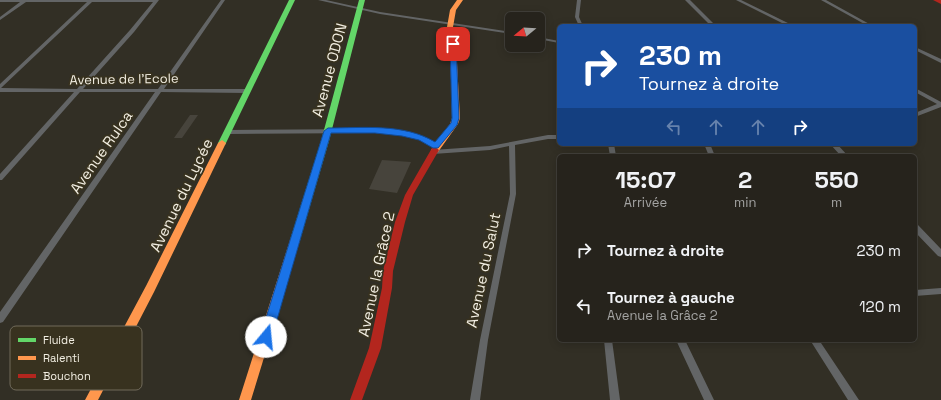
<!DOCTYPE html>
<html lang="fr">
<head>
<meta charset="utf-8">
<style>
	body { margin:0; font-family:"Space Grotesk",sans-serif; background:#322f29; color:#f1f3f6; height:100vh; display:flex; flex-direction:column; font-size:15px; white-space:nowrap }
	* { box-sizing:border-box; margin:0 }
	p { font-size:13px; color:#a4a4a3 }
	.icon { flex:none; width:22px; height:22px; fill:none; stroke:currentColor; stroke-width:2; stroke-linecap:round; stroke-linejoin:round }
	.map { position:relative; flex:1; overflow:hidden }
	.details { position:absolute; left:557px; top:154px; width:360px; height:188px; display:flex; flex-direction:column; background:#26231c; border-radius:6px; box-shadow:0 2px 10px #0003,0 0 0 1px #42403b }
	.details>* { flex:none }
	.top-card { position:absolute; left:557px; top:24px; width:360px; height:122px; border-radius:6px; box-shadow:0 2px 10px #0003,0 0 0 1px #42403b; background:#1a4fa0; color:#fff; overflow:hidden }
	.needle { width:26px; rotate:252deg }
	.controls { position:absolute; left:505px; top:12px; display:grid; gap:8px }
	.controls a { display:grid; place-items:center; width:40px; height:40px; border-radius:6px; background:#26231c; box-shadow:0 2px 10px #0003,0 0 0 1px #42403b; font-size:20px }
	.pin { position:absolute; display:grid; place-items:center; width:34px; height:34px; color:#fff; margin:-17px; border-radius:8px; box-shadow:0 2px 6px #0006 }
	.me { position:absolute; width:44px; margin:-22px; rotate:17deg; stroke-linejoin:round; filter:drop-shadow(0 0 3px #0008) }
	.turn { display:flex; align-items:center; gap:14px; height:84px; padding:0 16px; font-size:18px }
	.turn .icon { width:52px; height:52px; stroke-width:2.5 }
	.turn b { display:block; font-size:28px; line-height:34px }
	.lanes { display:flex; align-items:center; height:38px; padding:0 16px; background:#0003; justify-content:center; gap:20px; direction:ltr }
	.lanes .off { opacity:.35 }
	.eta { display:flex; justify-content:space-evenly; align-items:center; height:68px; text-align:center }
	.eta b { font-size:24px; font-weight:700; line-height:28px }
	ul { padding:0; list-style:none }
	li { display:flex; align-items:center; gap:12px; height:56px; padding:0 16px }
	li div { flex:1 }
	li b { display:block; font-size:15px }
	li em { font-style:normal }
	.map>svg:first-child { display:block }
	.building { fill:#47443c }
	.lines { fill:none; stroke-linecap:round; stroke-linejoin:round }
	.street { fill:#636566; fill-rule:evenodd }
	.fast { fill:#63d668; fill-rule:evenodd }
	.slow { fill:#ff974d; fill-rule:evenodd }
	.jam { fill:#b3261e; fill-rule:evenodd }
	.route { fill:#1a73e8; stroke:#114b97 }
	.labels { text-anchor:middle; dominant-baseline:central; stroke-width:3.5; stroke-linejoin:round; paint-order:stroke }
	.far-street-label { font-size:13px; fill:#f2eee2; stroke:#38321f }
	.street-label { font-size:15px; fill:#f2eee2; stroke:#38321f }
	.key { fill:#38321f; stroke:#706a5a; stroke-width:1 }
	.key-label { font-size:11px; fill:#f2eee2 }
</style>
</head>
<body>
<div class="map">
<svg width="941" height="400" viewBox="0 0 941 400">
	<rect width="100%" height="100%" fill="#322f25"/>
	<path class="building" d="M190,115H198L182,138H174Z
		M382,160L411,162L397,193L369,189Z"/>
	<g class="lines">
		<path class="street" d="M0,0H159L134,32L83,89H158L221,0H225L164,89H247L250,91L247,93L161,92L3,322L0,323V312L155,92H80L2,180H0V174L74,92H0V84L87,2H26L0,20V17L20,2H0ZM92,2H153L130,30L77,89L1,88Z
			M318,0H326L380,12L512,32V34L380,14Z
			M577,0H581L579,17L583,26H579L575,17Z
			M685,0H690L716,26H711Z
			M736,0H741L794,26H788Z
			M821,0H826L873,26H868Z
			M538,37L559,41V43L538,39Z
			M915,47L941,59V63L915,50Z
			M915,88L941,102V107L915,117V113L937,104L915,92Z
			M375,129C396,131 423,131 439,147L438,148H434L419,139L402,135L375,133L228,134L225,132L228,130Z
			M548,135H559V139H548L515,145L516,194L488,340L480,400H470L480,340L510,194L509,146L490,150L433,154L430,152L433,150L490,146Z
			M608,144H614L616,156H610Z
			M704,144H710L715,156H709Z
			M830,144H837L848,156H841Z
			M915,224L918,225L941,249V257L938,256L915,232Z
			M941,288V294L915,296V290Z
			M604,340H612L620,400H610Z
			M676,340H685L714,400H704Z
			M810,340H819L859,400H848Z"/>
		<path class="fast" d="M289,0H295L226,143L225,145H219L218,143Z
			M359,0H365L329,141L300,240L298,243H292L290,240L321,141Z"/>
		<path class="slow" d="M457,0H463L456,10L453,27L456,44L460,118L458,124L438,152L435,153L431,150L450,124L452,118L450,44L447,27L450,10Z
			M222,140L226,143L154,292L98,400H85L146,286L218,143Z
			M295,236L298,237L300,240L251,400H239L290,240L292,237Z"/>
		<path class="jam" d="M933,0H941V4Z
			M435,147L439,150L413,195L405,222L393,271L392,288L381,348L362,400H350L369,348L382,288L383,271L395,222L405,195L432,148Z"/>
	</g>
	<path class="route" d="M453,42L456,44L459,118L457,125L438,148H433L419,140L402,136L375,133H331L272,337L270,341L266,342L262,341L260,337L324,131L328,128C362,128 404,123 435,142L451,123L452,118L450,44Z"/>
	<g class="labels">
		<g class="far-street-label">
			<text transform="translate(124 79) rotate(-1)">Avenue de l'Ecole</text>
		</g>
		<g class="street-label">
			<text transform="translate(329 70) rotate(-75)">Avenue ODON</text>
			<text transform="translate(101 152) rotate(-55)">Avenue Rulca</text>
			<text transform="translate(181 195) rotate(-64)">Avenue du Lycée</text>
			<text transform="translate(483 270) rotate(-78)">Avenue du Salut</text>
			<text transform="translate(376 274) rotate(-78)">Avenue la Grâce 2</text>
		</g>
	</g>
	<rect x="10" y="326" width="132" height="64" rx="6" class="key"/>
	<rect x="18" y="338" width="18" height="4" fill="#63d668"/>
	<rect x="18" y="356" width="18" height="4" fill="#ff974d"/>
	<rect x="18" y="374" width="18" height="4" fill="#b3261e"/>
	<g class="key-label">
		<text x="43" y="344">Fluide</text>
		<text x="43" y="362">Ralenti</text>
		<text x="43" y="380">Bouchon</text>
	</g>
</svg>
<div class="controls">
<a><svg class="needle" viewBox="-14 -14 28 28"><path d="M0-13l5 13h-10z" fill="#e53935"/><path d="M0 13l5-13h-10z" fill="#a4a4a3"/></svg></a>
</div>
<div class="pin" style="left:453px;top:44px;background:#d93025"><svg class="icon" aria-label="arrive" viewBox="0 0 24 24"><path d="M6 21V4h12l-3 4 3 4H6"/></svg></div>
<svg class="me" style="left:266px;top:337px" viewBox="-20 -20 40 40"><circle r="19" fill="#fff"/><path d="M0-13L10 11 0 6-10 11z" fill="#1a73e8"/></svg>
<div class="top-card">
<div class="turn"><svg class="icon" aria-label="right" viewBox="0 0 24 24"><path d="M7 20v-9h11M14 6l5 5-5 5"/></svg><div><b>230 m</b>Tournez à droite</div></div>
<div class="lanes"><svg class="icon off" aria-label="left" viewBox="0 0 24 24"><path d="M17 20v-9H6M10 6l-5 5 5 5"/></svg><svg class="icon off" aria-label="ahead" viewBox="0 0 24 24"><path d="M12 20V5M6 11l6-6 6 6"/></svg><svg class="icon off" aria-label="ahead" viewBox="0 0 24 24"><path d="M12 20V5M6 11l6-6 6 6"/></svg><svg class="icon" aria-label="right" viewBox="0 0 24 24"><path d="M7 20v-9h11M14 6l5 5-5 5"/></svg></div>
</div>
<section class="details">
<div class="eta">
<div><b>15:07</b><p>Arrivée</p></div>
<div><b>2</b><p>min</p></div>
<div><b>550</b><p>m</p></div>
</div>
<ul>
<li><svg class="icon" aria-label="right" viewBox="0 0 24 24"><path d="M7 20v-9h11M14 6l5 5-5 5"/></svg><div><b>Tournez à droite</b></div><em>230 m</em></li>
<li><svg class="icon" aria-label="left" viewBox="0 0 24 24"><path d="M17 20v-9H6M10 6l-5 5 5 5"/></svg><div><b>Tournez à gauche</b><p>Avenue la Grâce 2</p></div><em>120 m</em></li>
</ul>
</section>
</div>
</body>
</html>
